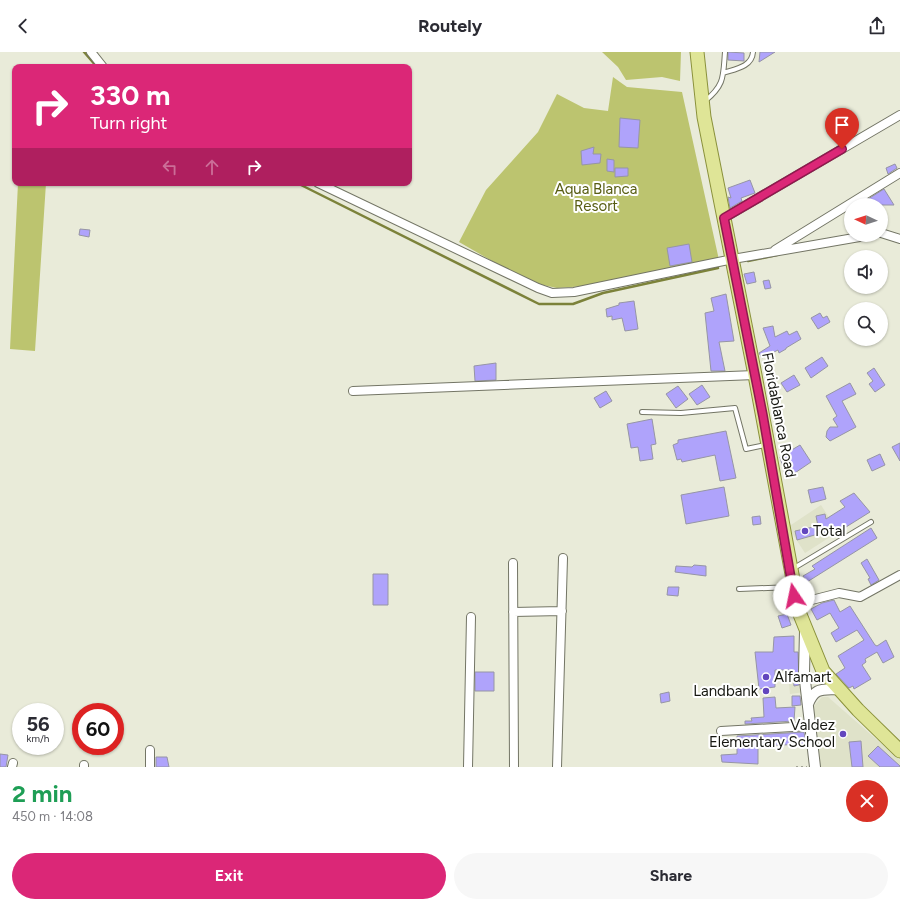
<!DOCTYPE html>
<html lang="en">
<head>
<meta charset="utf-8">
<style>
	body { margin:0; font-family:Figtree,sans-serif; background:#f7f7f7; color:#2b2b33; height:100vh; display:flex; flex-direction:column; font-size:15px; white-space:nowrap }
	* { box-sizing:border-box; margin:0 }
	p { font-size:13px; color:#7c7c81 }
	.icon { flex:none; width:22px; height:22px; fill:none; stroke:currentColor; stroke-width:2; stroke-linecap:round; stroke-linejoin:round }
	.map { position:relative; height:715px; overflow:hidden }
	.side { display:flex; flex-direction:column; background:#fff; flex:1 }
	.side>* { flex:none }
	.banner { position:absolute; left:12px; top:12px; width:400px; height:122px; border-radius:8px; box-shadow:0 1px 3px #0004; background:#db2777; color:#fff; overflow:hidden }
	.needle { width:26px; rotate:274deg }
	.buttons { position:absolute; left:844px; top:146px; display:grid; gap:8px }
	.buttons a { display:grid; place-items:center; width:44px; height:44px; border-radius:50%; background:#fff; box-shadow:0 1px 3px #0004; font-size:20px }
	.speed { position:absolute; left:12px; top:651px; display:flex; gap:8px; font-size:20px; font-weight:700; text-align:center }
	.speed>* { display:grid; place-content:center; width:52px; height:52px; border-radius:50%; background:#fff; box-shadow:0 1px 3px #0004; line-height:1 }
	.speed small { font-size:10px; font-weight:400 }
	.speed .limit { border:6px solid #d22; background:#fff; color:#111 }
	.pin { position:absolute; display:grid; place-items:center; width:34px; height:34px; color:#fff; margin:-41px -17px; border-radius:50% 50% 50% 0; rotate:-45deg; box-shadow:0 0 4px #0007 }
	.pin .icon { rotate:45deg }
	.me { position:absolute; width:44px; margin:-22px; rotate:349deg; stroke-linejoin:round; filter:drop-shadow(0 0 3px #0008) }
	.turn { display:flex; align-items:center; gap:14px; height:84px; padding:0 12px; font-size:18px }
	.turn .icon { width:52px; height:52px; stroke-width:2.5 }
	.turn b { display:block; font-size:28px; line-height:34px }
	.lanes { display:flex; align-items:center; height:38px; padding:0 12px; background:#0003; justify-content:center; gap:20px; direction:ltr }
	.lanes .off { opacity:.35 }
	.round { display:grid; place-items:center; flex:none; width:42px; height:42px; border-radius:21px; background:#f7f7f7 }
	.head { display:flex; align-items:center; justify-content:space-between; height:68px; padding:0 12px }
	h1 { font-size:24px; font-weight:700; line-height:30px; color:#1e9e55 }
	.cta { display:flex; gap:8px; margin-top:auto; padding:8px 12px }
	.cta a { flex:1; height:46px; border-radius:24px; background:#db2777; color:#fff; font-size:16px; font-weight:700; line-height:46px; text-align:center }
	.cta a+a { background:#f7f7f7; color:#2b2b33 }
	header { display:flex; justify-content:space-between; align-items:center; height:52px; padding:0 12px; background:#fff; font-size:18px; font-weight:700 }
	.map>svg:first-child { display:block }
	.built { fill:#dfe2c9 }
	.green { fill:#bcc46f }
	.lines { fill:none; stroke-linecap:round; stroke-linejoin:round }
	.stream { stroke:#7c823a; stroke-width:2.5 }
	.building { fill:#afa3fb; stroke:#9695a5 }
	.service-casing { stroke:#737565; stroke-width:6 }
	.minor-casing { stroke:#737565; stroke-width:10 }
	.tertiary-casing { stroke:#737565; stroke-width:12 }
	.primary-casing { stroke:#8a913b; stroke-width:15 }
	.path { stroke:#898b7e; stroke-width:1.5; stroke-dasharray:2 3; stroke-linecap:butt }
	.service { stroke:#fff; stroke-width:4 }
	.minor { stroke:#fff; stroke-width:8 }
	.tertiary { stroke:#fff; stroke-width:10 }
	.primary { stroke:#dfe597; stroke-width:13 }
	.route-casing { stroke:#8e194d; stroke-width:10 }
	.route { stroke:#db2777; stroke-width:7 }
	.poi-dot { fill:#6246be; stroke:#fff; stroke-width:1.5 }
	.labels { text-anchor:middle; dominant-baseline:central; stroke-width:4; stroke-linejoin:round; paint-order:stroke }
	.park-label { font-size:15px; fill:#585d13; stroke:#fff }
	.street-label { font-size:15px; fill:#161711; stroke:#fff }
	.poi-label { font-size:15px; fill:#161711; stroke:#fff; text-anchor:start }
</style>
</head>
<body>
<header><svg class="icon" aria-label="back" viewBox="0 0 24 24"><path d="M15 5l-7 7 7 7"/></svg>Routely<svg class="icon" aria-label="share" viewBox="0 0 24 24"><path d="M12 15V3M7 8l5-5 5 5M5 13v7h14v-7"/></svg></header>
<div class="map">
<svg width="900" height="715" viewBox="0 0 900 715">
	<rect width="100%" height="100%" fill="#e9ebd9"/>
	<path class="built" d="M821,453L838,480L805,501L788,475Z
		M803,619L805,640L790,642L788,620Z
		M822,645H828L900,708V715H818L813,655Z"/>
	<path class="green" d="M602,0H681L680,29L662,25L626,28L618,15Z
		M613,25L627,35L682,40L719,208L600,233L557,236L543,233L513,221L459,190L486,138L538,80L557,42L584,56L608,59Z
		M18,131H46L35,299L10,297Z"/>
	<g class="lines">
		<path class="stream" d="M84,0L97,15
			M297,131L539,252H573L603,241L718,216
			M748,209L777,203"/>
	</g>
	<path class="building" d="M728,0L744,1V9L728,8Z
		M760,0H775L759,10Z
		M620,66L640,68L638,96L619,95Z
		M594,95L593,102H601L600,111L582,113L581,99Z
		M607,107L614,108V120L607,119Z
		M895,112L897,116L888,122L886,116Z
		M615,116H628V124L615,125Z
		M750,128L755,141L741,146L742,149L730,156L728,145L731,146L728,136Z
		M884,137L894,153H868L865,149Z
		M80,177L90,178L89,185L79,183Z
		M689,192L692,210L670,214L667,196Z
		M754,220L756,230L747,232L744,222Z
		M769,228L771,236L765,237L763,229Z
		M726,242L734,289L719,290L725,319H711L705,261L714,259L711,246Z
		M634,249L638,277L625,279L622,266L612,268V264L607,265L606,257L619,253V251Z
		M820,261L823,266L827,264L830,270L818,277L811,266Z
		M773,274L775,285L787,279L789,283L797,279L801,287L786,296V297L779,301L778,298L762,306L759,301L770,294L763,276Z
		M822,305L828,314L811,326L805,316Z
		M496,311V328L475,329L474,314Z
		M874,316L885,333L875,340L869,332L873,329L867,321Z
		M794,323L800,333L787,340L781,331Z
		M850,331L856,342L842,349L856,375L830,389L826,385L827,379L830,375H838L833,367L837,364L826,344Z
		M702,333L710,345L697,353L689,342Z
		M678,334L688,347L676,356L666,342Z
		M606,339L612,349L600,356L594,346Z
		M652,367L656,392L651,393L653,407L640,409L638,395L631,396L627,372Z
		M726,379L736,426L720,429L715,403L682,410L681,407L677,408L673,393L678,391V388Z
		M900,391V409L892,395Z
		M800,393L811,410L786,427L780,405Z
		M880,402L885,413L872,419L867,408Z
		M724,435L729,464L686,472L681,443Z
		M823,435L826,447L811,451L808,438Z
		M854,441L870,460L838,480L836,477L797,488L795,479L818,474L816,464L825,462L826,467L845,455L840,449Z
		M760,464L761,472L753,473L752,465Z
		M871,476L877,486L807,530L803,524L815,517L812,514Z
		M867,507L879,528L871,533L868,527L870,526L861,511Z
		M694,513L706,514V524L675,520L676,514L692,515Z
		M373,522H388V553H373Z
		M668,535H679L678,544L667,543Z
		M834,548L840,560L850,554L875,593L877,594L886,588L894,605L883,611L877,600L865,607L866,610L862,613L871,627L854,637L853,634L849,636L836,622L845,616L838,604L864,588L857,578L836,590L831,581L839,576L830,561L817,568L811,557L822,551Z
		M787,562L791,573L782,576L778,564Z
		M794,584V600H798L799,633L794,634L792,618H775V635L759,637L755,600H773L774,585Z
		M475,620H494V639H475Z
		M669,640L670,649L661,651L660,642Z
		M792,644H800L801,653L792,654Z
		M775,645L776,656L795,655L794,669L745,672V669H752L751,666L764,665L763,646Z
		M804,680L806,692L758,694V712L722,710L721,703L737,702V684Z
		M861,689L863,715H852L849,690Z
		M878,694L900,714V715H880L868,704Z
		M0,702L8,703L6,715H0Z
		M156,705H167L169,715H156Z"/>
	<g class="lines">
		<g class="service-casing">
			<path id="service" d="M723,21C735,17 752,15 753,0
				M705,49C725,33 723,24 725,0
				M642,360L681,361L735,356L746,397L765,393
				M794,516L871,470
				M739,537L792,535"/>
		</g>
		<g class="minor-casing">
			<path id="minor" d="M91,0L103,15
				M318,131L538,236L552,241L574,240L733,207L871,183
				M724,166L900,63
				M881,181L900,187
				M775,198L900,121
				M353,339L755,323
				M513,511L514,715
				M796,552L839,541L860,545L900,523
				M513,560L562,559
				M721,679L810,674
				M150,698V715
				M12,715L13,711
				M84,715V713
				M468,715L471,565
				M557,715L563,506"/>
		</g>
		<g class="tertiary-casing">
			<path id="tertiary" d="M805,579L804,620L815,715
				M808,652C815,635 822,638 838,637"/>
		</g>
		<g class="primary-casing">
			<path id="primary" d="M697,0L704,65L755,323L799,560L823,619L858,658L900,699"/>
		</g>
		<path class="path" d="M796,715H807"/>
		<use href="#service" class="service"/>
		<use href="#minor" class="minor"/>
		<use href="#tertiary" class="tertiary"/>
		<use href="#primary" class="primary"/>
	</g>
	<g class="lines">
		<g class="route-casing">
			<path id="route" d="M794,544L763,364L724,166L842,97"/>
		</g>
		<use href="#route" class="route"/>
	</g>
	<g class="poi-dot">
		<circle cx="805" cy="479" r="4"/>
		<circle cx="766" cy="625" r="4"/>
		<circle cx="766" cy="639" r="4"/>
		<circle cx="843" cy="682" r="4"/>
	</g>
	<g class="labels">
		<g class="park-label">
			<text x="596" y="137">Aqua Blanca<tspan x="596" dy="17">Resort</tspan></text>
		</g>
		<g class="street-label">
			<text transform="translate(779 363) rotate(79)">Floridablanca Road</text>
		</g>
		<g class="poi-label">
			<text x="813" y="479">Total</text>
			<text x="774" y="625">Alfamart</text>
			<text x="758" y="639" text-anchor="end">Landbank</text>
			<text x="835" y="673" text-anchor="end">Valdez<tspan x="835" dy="17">Elementary School</tspan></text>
		</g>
	</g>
</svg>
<div class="buttons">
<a><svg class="needle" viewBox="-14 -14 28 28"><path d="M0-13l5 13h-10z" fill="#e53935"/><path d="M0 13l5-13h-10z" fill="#7c7c81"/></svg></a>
<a><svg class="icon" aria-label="sound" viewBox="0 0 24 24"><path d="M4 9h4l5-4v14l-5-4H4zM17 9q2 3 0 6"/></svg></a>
<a><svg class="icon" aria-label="search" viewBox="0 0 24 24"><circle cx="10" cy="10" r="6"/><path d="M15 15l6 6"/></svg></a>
</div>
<div class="speed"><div>56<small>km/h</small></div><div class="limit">60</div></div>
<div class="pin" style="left:842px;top:97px;background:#d93025"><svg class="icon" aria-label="arrive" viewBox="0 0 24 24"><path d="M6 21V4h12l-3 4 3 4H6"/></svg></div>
<svg class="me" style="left:794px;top:544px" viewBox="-20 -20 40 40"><circle r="19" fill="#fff"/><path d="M0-13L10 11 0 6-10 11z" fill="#db2777"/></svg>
<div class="banner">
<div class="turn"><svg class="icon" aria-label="right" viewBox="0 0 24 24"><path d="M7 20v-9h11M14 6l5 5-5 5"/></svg><div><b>330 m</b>Turn right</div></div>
<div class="lanes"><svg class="icon off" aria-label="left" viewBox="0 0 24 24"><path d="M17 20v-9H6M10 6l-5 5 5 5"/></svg><svg class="icon off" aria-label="ahead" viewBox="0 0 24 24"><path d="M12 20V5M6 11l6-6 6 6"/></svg><svg class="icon" aria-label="right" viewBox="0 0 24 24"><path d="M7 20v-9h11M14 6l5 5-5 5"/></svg></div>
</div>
</div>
<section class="side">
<div class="head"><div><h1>2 min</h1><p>450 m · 14:08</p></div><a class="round" style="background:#d93025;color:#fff"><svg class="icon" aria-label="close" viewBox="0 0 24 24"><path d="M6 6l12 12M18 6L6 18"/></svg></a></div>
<div class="cta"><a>Exit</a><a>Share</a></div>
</section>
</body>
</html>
